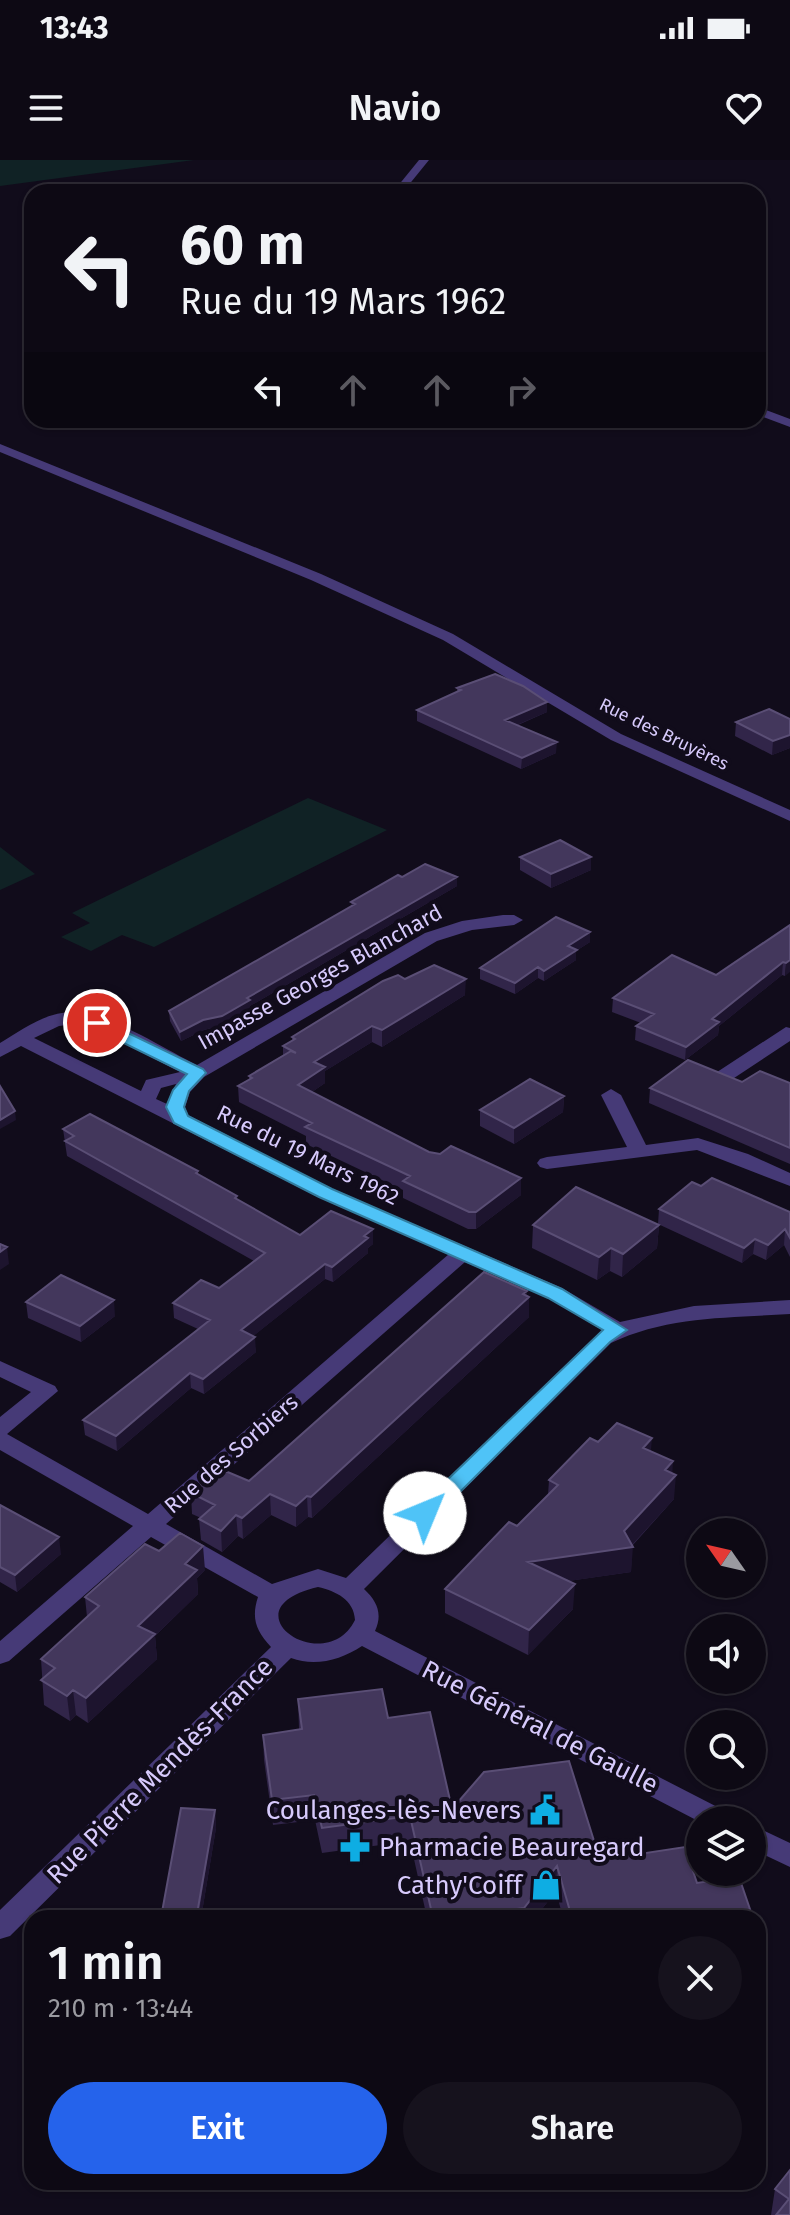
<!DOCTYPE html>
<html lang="en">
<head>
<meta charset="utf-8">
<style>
	body { margin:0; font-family:"Fira Sans",sans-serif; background:#16121d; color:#f1f3f6; height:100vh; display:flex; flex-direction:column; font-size:30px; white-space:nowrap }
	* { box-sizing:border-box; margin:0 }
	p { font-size:26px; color:#9a9aa0 }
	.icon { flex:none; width:44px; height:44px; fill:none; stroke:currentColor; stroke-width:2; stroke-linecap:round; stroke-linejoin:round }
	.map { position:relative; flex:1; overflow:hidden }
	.drawer { position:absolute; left:24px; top:1750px; width:742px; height:280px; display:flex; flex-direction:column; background:#0d0914; border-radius:24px; box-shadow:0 2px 6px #0004,0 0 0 2px #2d2a34 }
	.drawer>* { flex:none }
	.banner { position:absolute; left:24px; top:24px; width:742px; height:244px; border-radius:24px; box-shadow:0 2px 6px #0004,0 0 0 2px #2d2a34; background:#0d0914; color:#f1f3f6; overflow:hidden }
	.needle { width:52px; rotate:304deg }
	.fabs { position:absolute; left:686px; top:1358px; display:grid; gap:16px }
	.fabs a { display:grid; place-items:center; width:80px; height:80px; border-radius:50%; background:#0d0914; box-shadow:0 2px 6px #0004,0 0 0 2px #2d2a34; font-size:40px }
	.pin { position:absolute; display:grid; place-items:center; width:68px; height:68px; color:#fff; margin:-34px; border:4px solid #fff; border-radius:50%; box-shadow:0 2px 8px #0007 }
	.me { position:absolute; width:88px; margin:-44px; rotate:45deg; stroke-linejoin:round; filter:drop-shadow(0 0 6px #0008) }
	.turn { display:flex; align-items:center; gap:28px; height:168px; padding:0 24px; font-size:36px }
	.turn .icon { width:104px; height:104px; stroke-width:2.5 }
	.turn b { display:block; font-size:56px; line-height:68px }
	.lanes { display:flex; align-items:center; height:76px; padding:0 24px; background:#0003; justify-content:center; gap:40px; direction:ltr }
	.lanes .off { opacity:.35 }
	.round { display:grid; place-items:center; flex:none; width:84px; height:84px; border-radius:42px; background:#16121d }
	.headline { display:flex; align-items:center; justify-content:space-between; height:136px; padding:0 24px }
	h1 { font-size:48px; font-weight:600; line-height:60px }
	.primary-button { display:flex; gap:16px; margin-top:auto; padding:16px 24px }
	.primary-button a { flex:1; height:92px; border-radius:48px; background:#2563eb; color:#fff; font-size:32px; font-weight:600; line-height:92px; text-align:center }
	.primary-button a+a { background:#16121d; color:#f1f3f6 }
	.status { display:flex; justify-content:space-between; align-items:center; height:56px; padding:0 40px; background:#0d0914; direction:ltr }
	.status svg { height:22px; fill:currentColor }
	header { display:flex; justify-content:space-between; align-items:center; height:104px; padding:0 24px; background:#0d0914; font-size:36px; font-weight:600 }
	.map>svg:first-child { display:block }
	.green { fill:#102225 }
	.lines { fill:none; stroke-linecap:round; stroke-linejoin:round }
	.minor { fill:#463a77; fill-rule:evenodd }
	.wall { fill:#312549 }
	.shaded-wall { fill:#1d142e }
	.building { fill:#43375c; stroke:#5a4e75; stroke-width:2 }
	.route { fill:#4fc3f7; stroke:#337fa1; stroke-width:2 }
	.labels { text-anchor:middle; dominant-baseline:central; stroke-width:8; stroke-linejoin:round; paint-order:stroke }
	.far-street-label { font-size:18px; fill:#d7cafc; stroke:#110c1b }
	.street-label { font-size:22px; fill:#d7cafc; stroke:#110c1b }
	.near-street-label { font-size:26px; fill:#d7cafc; stroke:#110c1b }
	.near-poi-label { font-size:26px; fill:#d7cafc; stroke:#110c1b; text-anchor:end }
</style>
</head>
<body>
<div class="status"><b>13:43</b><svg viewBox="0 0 49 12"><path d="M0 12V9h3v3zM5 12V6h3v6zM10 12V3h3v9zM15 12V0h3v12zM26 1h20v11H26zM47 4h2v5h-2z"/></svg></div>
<header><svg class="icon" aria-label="menu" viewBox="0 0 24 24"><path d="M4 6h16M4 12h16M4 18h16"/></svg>Navio<svg class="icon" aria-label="heart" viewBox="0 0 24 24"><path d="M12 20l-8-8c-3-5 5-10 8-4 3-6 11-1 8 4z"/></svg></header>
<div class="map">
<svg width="790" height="2055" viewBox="0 0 790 2055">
	<rect width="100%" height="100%" fill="#110c1b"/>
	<path class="green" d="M0,0H194L0,26Z
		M308,638L387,670L154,787L122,775L91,791L61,777L90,763L72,753Z
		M0,687L35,714L0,730Z"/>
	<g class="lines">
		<path class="minor" d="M419,0H429L403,32H393Z
			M758,247L790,259V267L758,255Z
			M0,284L321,414L453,474L621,574L790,650V661L611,580L443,480L311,420L0,292Z
			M503,755H514L523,760L514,765L472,770L437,781L204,917L190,932L185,947L188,955L332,1029L562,1128L620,1162L694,1146L790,1140V1154C729,1158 667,1156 611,1183L364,1429C377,1441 383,1454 375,1471L729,1653L733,1660L700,1662L362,1486C341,1500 315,1507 291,1498L10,1776L0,1779V1750L271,1487C256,1471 251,1458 258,1437L151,1377L9,1501L0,1504V1481L133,1366L0,1290V1257L31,1232L0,1217V1201L55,1226L58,1231L7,1274L148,1354L449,1094L318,1037L21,886L0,897V883C19,872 40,856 62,853C104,848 160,887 197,905L425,773L462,761ZM74,864L122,882L180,912L146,920L141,931L34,878L59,866ZM176,924L167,944L156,939L161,928ZM465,1102L548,1138L602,1170L346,1418L318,1409L272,1424L166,1364ZM318,1427C336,1431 354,1440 355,1460C325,1520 223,1449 318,1427Z
			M786,867L790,868V881L725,924H711L709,920L711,916Z
			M611,929L621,935L646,985L698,978L748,994L790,1013V1026L697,990L547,1009L540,1007L537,1003L540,999L547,997L627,987L601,935Z
			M752,1665L790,1683V1707L752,1689Z"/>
	</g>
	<path class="wall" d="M457,528L547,552L518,565L556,593L521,609L417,561V550L457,532Z
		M790,559V588L772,595L735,576L736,562Z
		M520,697L591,710L551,728L520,710Z
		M402,717L457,726L250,846V849L223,865L204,870L181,881L170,861L169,851L352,746L351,742Z
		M790,765L785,816L782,815L719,866L718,875L685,900L635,880L636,866L641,863L612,852L613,838L716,815Z
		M590,772V782L576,791V800L544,821L538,818L515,834L480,819V808Z
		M405,819L465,835L382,887L372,882L325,911V923L312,932L429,992L521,1035L476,1069H468L403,1038V1030L306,984V976L239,942L238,926L249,919V916L283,895V886L292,880V877Z
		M742,922L790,923V1004L649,943L650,928Z
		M564,936L563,952L514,984L480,966V950Z
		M63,969L198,1011V1014L237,1040L300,1075L373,1084L368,1088V1093L333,1122L325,1119L253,1176L256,1192L204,1234L191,1228L117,1291L85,1275L83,1260L198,1169L174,1158L173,1143L219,1128L254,1101L67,996Z
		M701,1026L790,1052V1097L784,1085L766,1100L753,1094L742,1103L658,1064L659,1049Z
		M533,1065H659L657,1088L622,1117L610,1111L597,1120L532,1088Z
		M527,1131V1136L529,1137V1157L312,1358L308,1357L296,1367L271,1355L243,1379L238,1376L222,1392L201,1380L199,1359L201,1358L192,1354L191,1333L249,1321Z
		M26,1142L115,1156L81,1182L28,1158Z
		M598,1282L651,1291L672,1313L674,1339L632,1386L631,1412L568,1421L573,1449L528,1495L445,1453V1429L517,1366L548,1335L549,1320Z
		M0,1345L61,1394L17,1432L0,1422Z
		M205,1410L197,1418L198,1434L155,1476L157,1499L88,1563L76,1555L70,1561L44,1545L41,1499L87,1457L85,1437Z
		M298,1539L388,1558L452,1649L600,1700L697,1723L753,1758H563L556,1731L535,1758H427L410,1681L322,1693L315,1660L273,1665L264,1600L263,1575L299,1569Z
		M215,1650L216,1668L201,1758H163L162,1752Z
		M758,1773L764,1790L761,1816H758Z
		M790,2010V2055H771L775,2029Z"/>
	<path class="shaded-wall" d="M547,542V552L505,570V560Z
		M790,575V588L772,595L773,581Z
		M557,582L556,593L521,609L522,598Z
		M591,697V710L551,728V714Z
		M457,717V726L250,846V849L223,865L204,870L181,881L180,872L247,838Z
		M590,772V782L576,791V800L544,821V811L568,786Z
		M790,800V812L785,816L786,803Z
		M783,802L782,815L719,866L718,875L685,900L686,887L712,859Z
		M538,807V818L515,834V823Z
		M466,819L465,835L382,887V870Z
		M372,866V882L325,911V923L299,941L298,925L314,902Z
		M564,936L563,952L514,984V968Z
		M15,951L16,960L0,969V960Z
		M521,1018V1035L476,1069V1052Z
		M659,1065L657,1088L622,1117L623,1094Z
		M373,1069V1084L368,1088V1093L333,1122L332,1107Z
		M785,1069L784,1085L766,1100L768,1085Z
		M755,1079L753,1094L742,1103L744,1088Z
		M7,1087L9,1104L0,1110V1092Z
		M611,1088L610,1111L597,1120L599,1097Z
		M325,1104V1119L242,1185L241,1170Z
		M527,1131V1140L529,1137V1157L312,1358L311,1337Z
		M114,1140L115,1156L81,1182L80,1166Z
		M255,1177L256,1192L204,1234L203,1219Z
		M190,1213L191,1228L117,1291L116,1276Z
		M652,1278L650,1302L643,1288Z
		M673,1301L672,1320L676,1315L674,1339L630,1387H633L631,1412L527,1427L528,1402L665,1310Z
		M270,1334L271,1355L243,1379L242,1358Z
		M307,1336L308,1357L296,1367V1346Z
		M236,1355L238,1376L222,1392L221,1371Z
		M59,1377L61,1394L17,1432L15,1415Z
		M203,1386L205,1410L197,1418L198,1434L155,1476L157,1499L88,1563L86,1538L185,1404Z
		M575,1424L573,1449L528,1495L529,1470Z
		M73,1530L76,1555L70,1561L67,1536Z
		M215,1650L216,1668L201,1758H198Z
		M557,1706L556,1731L535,1758H524V1748Z"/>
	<path class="building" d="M495,514L523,526L547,542L505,560L557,582L522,598L417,550L461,530L457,528Z
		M769,549L790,559V575L773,581L736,562Z
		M560,680L591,697L551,714L520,697Z
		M425,704L457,717L247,838L250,840L222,856L203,860L180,872L169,851L355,744L351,742L398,715L402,717Z
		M556,757L590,772L568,786L577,790L544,811L538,807L515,823L480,808Z
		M790,765V800L786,803L783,802L712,859L719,862L686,887L636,866L654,854L613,838L672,795L716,815Z
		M434,805L466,819L382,870L372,866L314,902L325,907L298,925L429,992L440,994L451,986L521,1018L476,1052H469L403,1021L410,1016L305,967L312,963L238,926L252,918L249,916L291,891L296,893L283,886L295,879L292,877L383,821L398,815L405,819Z
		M688,900L742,922L760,911L790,923V988L650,928Z
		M530,919L564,936L514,968L480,950Z
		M0,926L15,951L0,960Z
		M90,954L198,1011L196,1013L237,1036L235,1038L300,1075L331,1051L373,1069L364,1076L368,1078L332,1107L325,1104L241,1170L255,1177L203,1219L190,1213L116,1276L83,1260L210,1160L173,1143L201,1120L219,1128L265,1093L65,981L74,976L63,969Z
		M712,1018L790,1052V1078L785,1069L768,1085L755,1079L744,1088L659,1049L692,1022L701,1026Z
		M576,1027L659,1065L623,1094L611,1088L599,1097L533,1065Z
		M0,1084L7,1087L0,1092Z
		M484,1112L527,1131L523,1134L529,1137L311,1337L307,1336L296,1346L270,1334L242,1358L236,1355L221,1371L199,1359L215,1345L191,1333L218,1308L249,1321Z
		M61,1115L114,1140L80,1166L26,1142Z
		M617,1263L652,1278L643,1288L673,1301L665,1310L676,1315L624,1371L633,1387L528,1402L575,1424L529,1470L445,1429L509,1362L517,1366L558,1325L549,1320L590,1278L598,1282Z
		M0,1345L59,1377L15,1415L0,1407Z
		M180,1373L203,1386L185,1404L197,1410L138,1466L155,1474L86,1538L73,1530L67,1536L41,1520L55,1508L41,1499L99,1446L85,1437L145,1384L159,1391Z
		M382,1529L388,1558L430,1552L452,1649L484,1612L569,1601L600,1700L685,1687L697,1723L739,1717L753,1758H572L557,1706L524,1748L453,1758H433L410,1656L322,1668L314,1635L272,1640L263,1575L302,1569L298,1539Z
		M181,1648L215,1650L197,1754L162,1752Z
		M758,1773L764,1790L758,1791Z
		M790,2010V2055H776L789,2039L775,2029Z"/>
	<path class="route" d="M97,858L203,909L206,913L189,931L184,947L188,956L332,1029L562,1129L627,1170L610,1182L433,1359H418L415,1353L418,1348L603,1170L548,1138L319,1037L174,963L166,947L173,930L187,914L91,867L88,863L91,860Z"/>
	<defs>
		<g id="civic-bare" transform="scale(2.4)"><path d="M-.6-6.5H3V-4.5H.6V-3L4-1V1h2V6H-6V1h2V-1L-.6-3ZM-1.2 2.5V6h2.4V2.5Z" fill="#0eade3" stroke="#110c1b" stroke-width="2.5" paint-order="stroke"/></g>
		<g id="pharmacy-bare" transform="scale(2.4)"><path d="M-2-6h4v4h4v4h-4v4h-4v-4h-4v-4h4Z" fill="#0eade3" stroke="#110c1b" stroke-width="2.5" paint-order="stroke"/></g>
		<g id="shop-bare" transform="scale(2.4)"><path d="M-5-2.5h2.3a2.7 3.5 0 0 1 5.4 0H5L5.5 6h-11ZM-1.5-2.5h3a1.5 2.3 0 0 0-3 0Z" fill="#0eade3" stroke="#110c1b" stroke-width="2.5" paint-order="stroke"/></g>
	</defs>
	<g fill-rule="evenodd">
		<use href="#civic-bare" x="545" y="1650"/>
		<use href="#pharmacy-bare" x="355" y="1687"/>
		<use href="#shop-bare" x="546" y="1725"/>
	</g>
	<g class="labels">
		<g class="far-street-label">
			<text transform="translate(664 574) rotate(26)">Rue des Bruyères</text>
		</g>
		<g class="street-label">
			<text transform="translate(320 817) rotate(-29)">Impasse Georges Blanchard</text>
			<text transform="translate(308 995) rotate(26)">Rue du 19 Mars 1962</text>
			<text transform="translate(231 1294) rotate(-41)">Rue des Sorbiers</text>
		</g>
		<g class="near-street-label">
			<text transform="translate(540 1567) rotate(27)">Rue Général de Gaulle</text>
			<text transform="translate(160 1611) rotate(-45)">Rue Pierre Mendès-France</text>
		</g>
		<g class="near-poi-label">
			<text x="521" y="1650">Coulanges-lès-Nevers</text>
			<text x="379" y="1687" text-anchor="start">Pharmacie Beauregard</text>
			<text x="522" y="1725">Cathy'Coiff</text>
		</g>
	</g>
</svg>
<div class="fabs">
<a><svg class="needle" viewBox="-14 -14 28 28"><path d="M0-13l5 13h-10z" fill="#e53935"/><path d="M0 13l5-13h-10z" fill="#9a9aa0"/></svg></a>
<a><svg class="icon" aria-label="sound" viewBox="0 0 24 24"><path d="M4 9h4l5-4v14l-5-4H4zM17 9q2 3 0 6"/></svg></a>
<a><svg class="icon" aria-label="search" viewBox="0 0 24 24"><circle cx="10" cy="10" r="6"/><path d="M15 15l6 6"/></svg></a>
<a><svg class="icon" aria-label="layers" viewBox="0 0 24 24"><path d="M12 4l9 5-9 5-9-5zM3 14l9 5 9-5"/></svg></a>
</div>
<div class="pin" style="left:97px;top:863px;background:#d93025"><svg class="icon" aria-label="arrive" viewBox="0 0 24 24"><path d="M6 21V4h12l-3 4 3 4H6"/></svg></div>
<svg class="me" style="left:425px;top:1353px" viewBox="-20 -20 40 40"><circle r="19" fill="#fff"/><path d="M0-13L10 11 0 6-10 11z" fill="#4fc3f7"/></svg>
<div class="banner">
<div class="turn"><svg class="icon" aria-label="left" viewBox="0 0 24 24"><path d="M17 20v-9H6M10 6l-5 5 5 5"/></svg><div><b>60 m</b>Rue du 19 Mars 1962</div></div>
<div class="lanes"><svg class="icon" aria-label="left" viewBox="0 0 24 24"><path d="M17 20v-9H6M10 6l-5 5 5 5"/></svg><svg class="icon off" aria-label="ahead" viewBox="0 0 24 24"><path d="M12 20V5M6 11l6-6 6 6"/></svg><svg class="icon off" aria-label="ahead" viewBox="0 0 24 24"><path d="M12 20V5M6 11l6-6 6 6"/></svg><svg class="icon off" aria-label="right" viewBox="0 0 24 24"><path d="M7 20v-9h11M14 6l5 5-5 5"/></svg></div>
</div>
<section class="drawer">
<div class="headline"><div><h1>1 min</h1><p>210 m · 13:44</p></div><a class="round"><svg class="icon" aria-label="close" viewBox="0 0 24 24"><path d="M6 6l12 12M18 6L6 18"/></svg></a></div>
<div class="primary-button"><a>Exit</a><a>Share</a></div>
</section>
</div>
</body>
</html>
